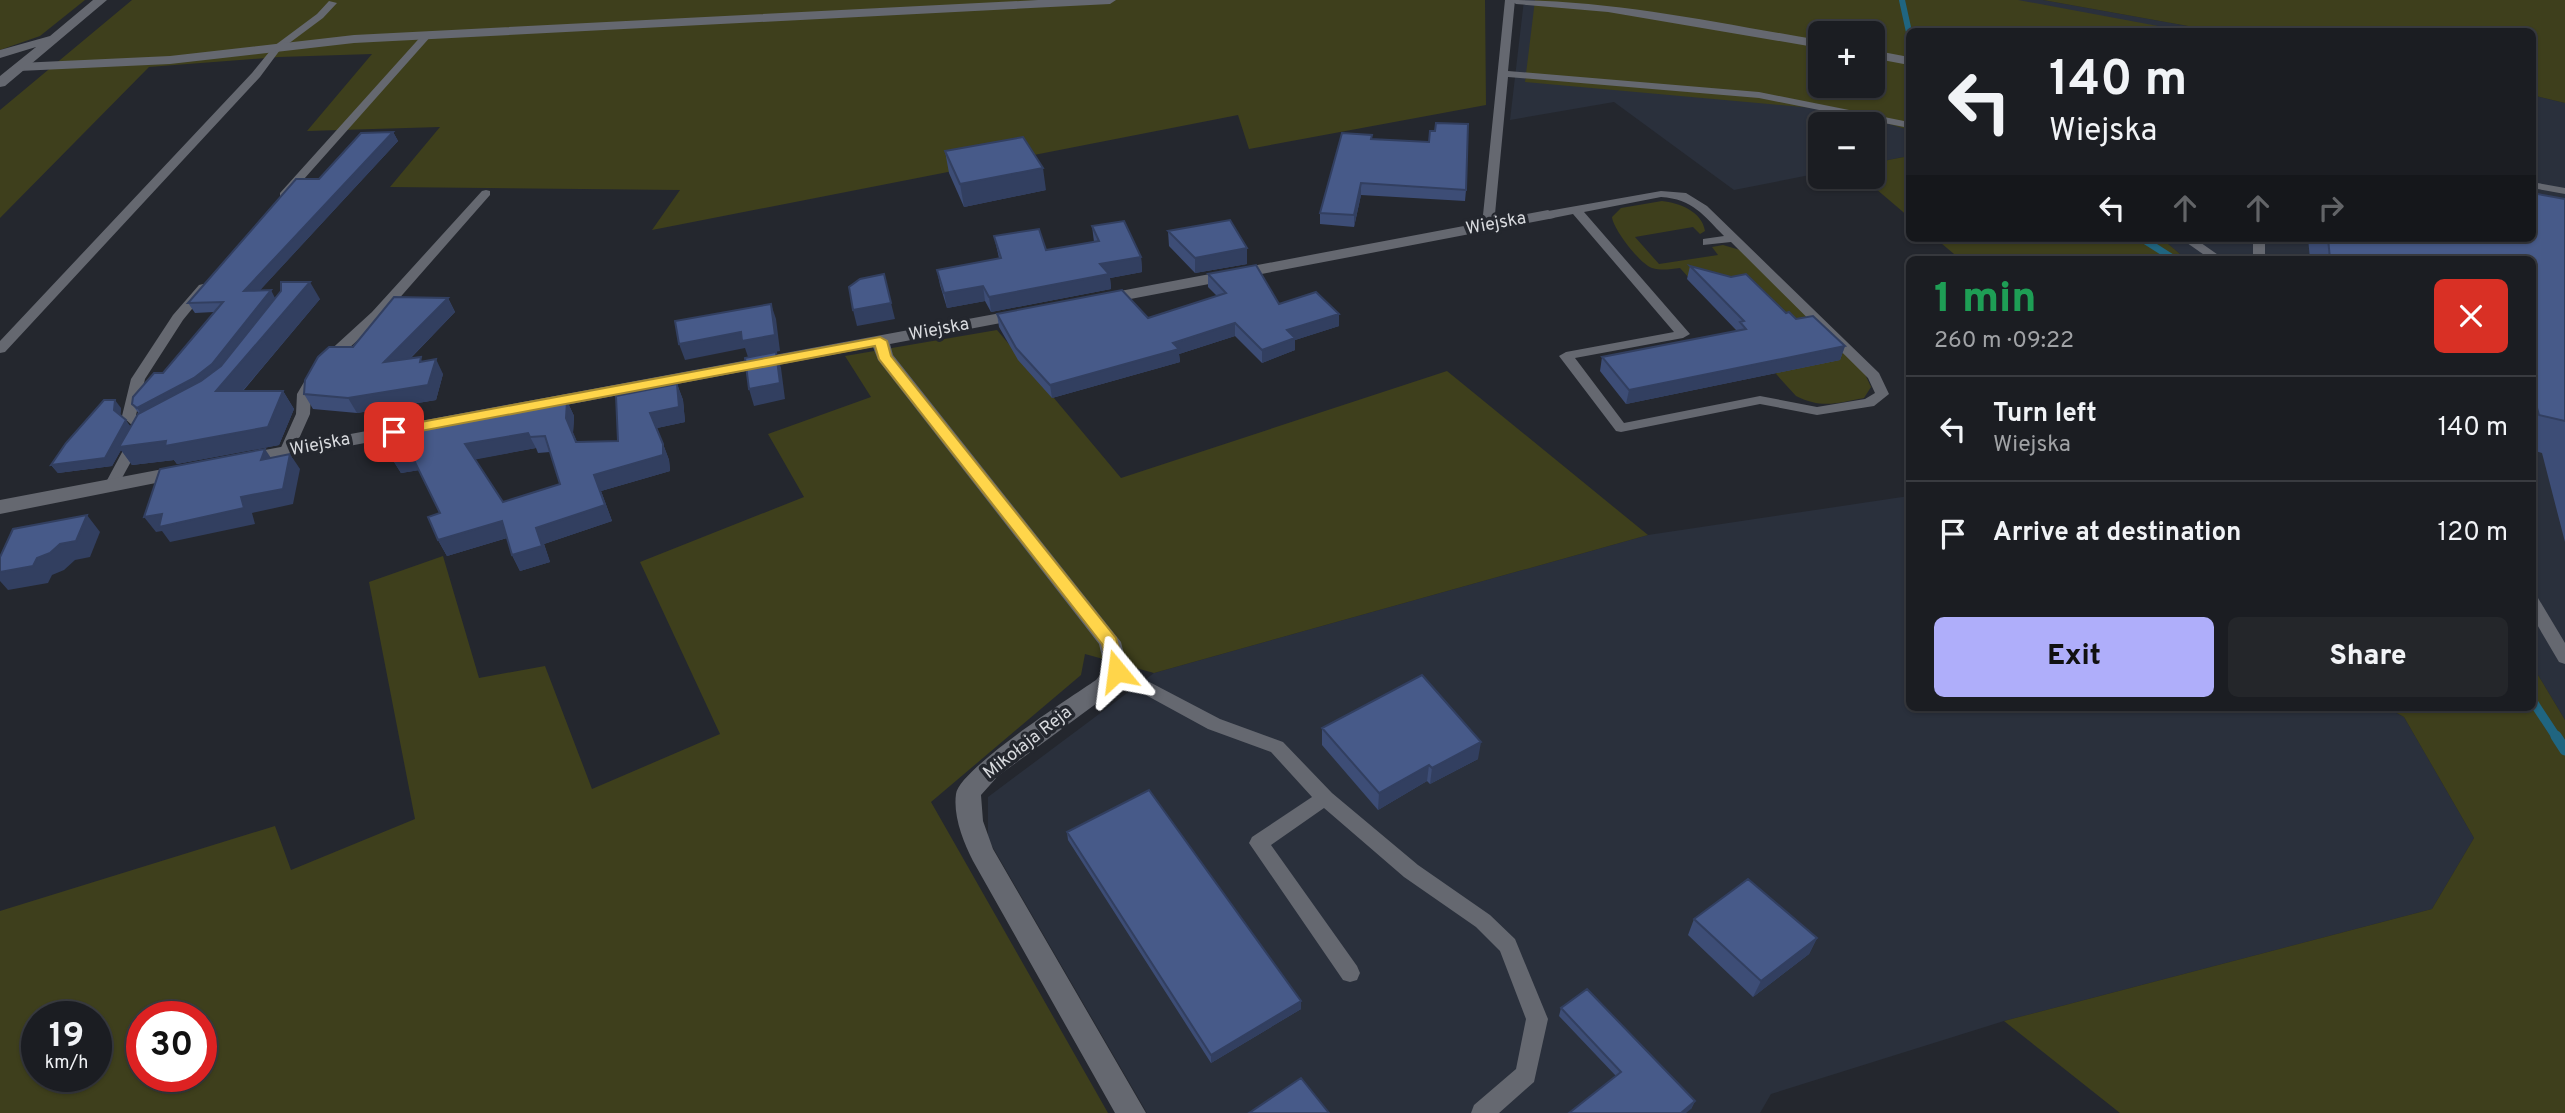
<!DOCTYPE html>
<html lang="en">
<head>
<meta charset="utf-8">
<style>
	body { margin:0; font-family:Overpass,sans-serif; background:#24262a; color:#f1f3f6; height:100vh; display:flex; flex-direction:column; font-size:26px; white-space:nowrap }
	* { box-sizing:border-box; margin:0 }
	p { font-size:23px; color:#a0a2a5 }
	.icon { flex:none; width:38px; height:38px; fill:none; stroke:currentColor; stroke-width:2; stroke-linecap:round; stroke-linejoin:round }
	.map { position:relative; flex:1; overflow:hidden }
	.sheet { position:absolute; left:1906px; top:256px; width:630px; height:455px; display:flex; flex-direction:column; background:#1b1d22; border-radius:10px; box-shadow:0 2px 5px #0004,0 0 0 2px #393b40 }
	.sheet>* { flex:none }
	.banner { position:absolute; left:1906px; top:28px; width:630px; height:214px; border-radius:10px; box-shadow:0 2px 5px #0004,0 0 0 2px #393b40; background:#1b1d22; color:#f1f3f6; overflow:hidden }
	.tools { position:absolute; left:1808px; top:21px; display:grid; gap:14px }
	.tools a { display:grid; place-items:center; width:77px; height:77px; border-radius:10px; background:#1b1d22; box-shadow:0 2px 5px #0004,0 0 0 2px #393b40; font-size:35px }
	.speed { position:absolute; left:21px; top:1001px; display:flex; gap:14px; font-size:35px; font-weight:700; text-align:center }
	.speed>* { display:grid; place-content:center; width:91px; height:91px; border-radius:50%; background:#1b1d22; box-shadow:0 2px 5px #0004,0 0 0 2px #393b40; line-height:1 }
	.speed small { font-size:18px; font-weight:400 }
	.speed .limit { border:10px solid #d22; background:#fff; color:#111 }
	.pin { position:absolute; display:grid; place-items:center; width:60px; height:60px; color:#fff; margin:-30px; border-radius:14px; box-shadow:0 4px 10px #0006 }
	.me { position:absolute; width:77px; margin:-38px; rotate:344deg; stroke-linejoin:round; filter:drop-shadow(0 0 5px #0008) }
	.turn { display:flex; align-items:center; gap:24px; height:147px; padding:0 28px; font-size:32px }
	.turn .icon { width:91px; height:91px; stroke-width:2.5 }
	.turn b { display:block; font-size:49px; line-height:60px }
	.lanes { display:flex; align-items:center; height:66px; padding:0 28px; background:#0003; justify-content:center; gap:35px; direction:ltr }
	.lanes .off { opacity:.35 }
	.round { display:grid; place-items:center; flex:none; width:74px; height:74px; border-radius:10px; background:#24262a }
	.headline { display:flex; align-items:center; justify-content:space-between; height:119px; padding:0 28px }
	h1 { font-size:42px; font-weight:800; line-height:52px; color:#1e9e55 }
	.cta { display:flex; gap:14px; margin-top:auto; padding:14px 28px }
	.cta a { flex:1; height:80px; border-radius:10px; background:#afaefa; color:#111; font-size:28px; font-weight:800; line-height:80px; text-align:center }
	.cta a+a { background:#24262a; color:#f1f3f6 }
	ul { padding:0; list-style:none }
	li { display:flex; align-items:center; gap:21px; height:105px; padding:0 28px; border-top:2px solid #393b40 }
	li div { flex:1 }
	li b { display:block; font-size:26px }
	li em { font-style:normal }
	.map>svg:first-child { display:block }
	.built { fill:#2a303c; fill-rule:evenodd }
	.green { fill:#3e3f1c; fill-rule:evenodd }
	.lines { fill:none; stroke-linecap:round; stroke-linejoin:round }
	.stream-far3 { stroke:#206580; stroke-width:6 }
	.stream-far2 { stroke:#206580; stroke-width:7 }
	.stream-far1 { stroke:#206580; stroke-width:9 }
	.stream { stroke:#206580; stroke-width:11 }
	.lane { fill:#656870; fill-rule:evenodd }
	.street { fill:#656870; fill-rule:evenodd }
	.secondary { fill:#656870; fill-rule:evenodd }
	.wall { fill:#3d4d76; fill-rule:evenodd }
	.shaded-wall { fill:#323f60 }
	.building { fill:#475a89; stroke:#323f60; stroke-width:2; fill-rule:evenodd }
	.route { fill:#ffd54a; stroke:#a68a30; stroke-width:2 }
	.labels { text-anchor:middle; dominant-baseline:central; stroke-width:7; stroke-linejoin:round; paint-order:stroke }
	.street-label { font-size:18px; fill:#d8dade; stroke:#24272e }
</style>
</head>
<body>
<div class="map">
<svg width="2565" height="1113" viewBox="0 0 2565 1113">
	<rect width="100%" height="100%" fill="#24272e"/>
	<path class="built" d="M1524,0H2043L2216,31L1909,32V156L1873,163L1872,124H1820V173L1734,190L1614,102L1510,120ZM1820,33H1872V86H1820Z
		M2532,95L2565,103V720L2532,665V259H2186L2161,238H2532Z
		M1909,496V707H2386L2404,717L2474,838L2432,909L2004,1021L1771,1094L1760,1113H1147L988,839V797L1154,673L1648,535Z"/>
	<path class="green" d="M0,0H85L40,36L0,50Z
		M132,0H1485L1486,105L1249,149L1238,115L652,230L680,190L390,187L440,127L307,131L372,54L279,57L149,67L0,218V110Z
		M1535,0H2018L2158,26L2157,32H1909V130L1846,111L1525,82ZM1820,33H1872V86H1820Z
		M2043,0H2565V103L2532,95V32L2216,31Z
		M1909,156V217L1862,177H1872L1873,163Z
		M1662,201C1679,203 1702,211 1705,231L1700,234L1693,227L1635,237L1659,264L1718,255L1712,247L1723,245L1740,250L1865,374L1871,387L1864,398C1837,403 1822,409 1796,396L1680,268C1671,269 1662,271 1652,268C1640,264 1613,229 1612,217L1621,208Z
		M1935,238H2161L2186,259H1960Z
		M997,330L1121,478L1447,371L1648,535L1154,673L1085,654L1081,675L931,802L1108,1113H0V911L275,826L291,870L415,819L369,582L443,556L479,678L545,666L592,789L720,734L640,562L804,497L768,434L871,397L845,356ZM37,1017H96V1076H37ZM142,1017H201V1076H142Z
		M2532,665L2565,720V1113H2120L2004,1021L2432,909L2474,838L2404,717L2386,707H2532Z"/>
	<g class="lines">
		<path class="stream-far3" d="M1902,0L1909,32"/>
		<path class="stream-far2" d="M2141,238L2174,259"/>
		<path class="stream-far1" d="M2532,700L2557,738"/>
		<path class="stream" d="M2556,736L2565,750"/>
		<path class="lane" d="M1505,0H1515L1508,71L1759,92L1909,122V128L1759,98L1508,77L1495,214L1503,224L1501,227H1493L1483,215Z
			M329,1L337,3L323,18L280,50L260,77L5,352L0,353V341L252,73L274,46L317,14Z
			M424,33L432,35L288,197H280V193Z
			M2532,182L2565,188V194L2532,188Z
			M486,190L490,191V195L382,318L325,370L311,394L310,414L293,452L286,457L281,455L279,452L296,414L297,394L314,365L372,312L482,191Z
			M1661,191L1686,193L1707,206L1879,373L1889,394L1874,406L1817,415L1760,404L1621,432L1616,431L1559,356L1566,352L1674,332L1573,214L1548,219L1542,215L1548,211ZM1661,197C1693,199 1703,215 1724,236L1703,239V245L1731,242L1868,378L1875,393L1865,399L1817,407L1760,396L1624,423L1575,358L1683,338L1690,334L1584,212Z
			M2180,238H2194L2224,259H2210Z
			M2253,238H2265V259H2253Z
			M203,284L209,288L183,320L145,379L136,415L150,427L117,487H107L105,484L135,428L122,416L131,379L173,315L199,285Z
			M2532,596L2538,598L2565,643V664L2559,662L2532,616Z
			M1117,665L1220,719L1283,742L1332,793L1418,865L1490,915L1515,939L1548,1019L1534,1082L1499,1113H1471L1474,1105L1516,1069L1526,1019L1500,951L1476,927L1404,877L1324,808L1271,845L1357,966L1360,973L1357,980L1350,982L1343,980L1249,843L1252,837L1312,797L1271,752L1208,729L1111,676L1108,671L1111,666Z"/>
		<path class="street" d="M1038,0H1116L1110,4L354,43L170,64L19,71L12,67L19,63L170,56L354,35Z
			M1510,0C1615,0 1717,23 1820,40V48L1608,12L1516,4Z
			M1872,50L1909,57V65L1872,58Z
			M1548,210L1556,215L1554,218L1099,305L1091,300L1099,295Z
			M1027,308L1036,313L1033,317L890,344L893,355L1121,642L1128,671L1112,692L998,776L981,795L983,821L993,849L1146,1113H1115L973,861C963,841 953,816 956,794C959,769 1071,697 1096,680L1105,669L1099,644L878,360L873,347L243,466L236,464L233,460L236,456L243,454Z
			M184,465L191,466L194,471L191,476L0,514V500Z"/>
		<path class="secondary" d="M93,0H107L5,86L0,87V76L36,47L0,58V50L50,36Z"/>
	</g>
	<path class="wall" d="M393,132L398,141L260,290L275,298L320,299L243,391H283L294,409L279,445L177,464L174,460L132,465L121,450L112,466L58,473L51,465L121,408L120,416L131,427L139,414L132,404L163,373L214,312L195,313L188,303L319,179Z
		M1372,139L1429,142L1466,190L1465,201L1361,195L1354,227L1320,224V213Z
		M945,151L1046,190L964,207L949,173Z
		M2565,199V542L2542,453L2532,450V259H2310L2308,238H2532Z
		M1092,226L1141,257L1142,272L1110,278L1111,289L991,312L985,301L947,308L940,285L937,270L999,258L994,236L1046,250L1094,242Z
		M1168,231L1247,264L1195,273L1169,246Z
		M1690,266L1786,313L1845,346L1840,360L1626,404L1600,371L1602,357L1737,331L1687,279Z
		M1208,274L1279,304L1339,314V326L1295,340V350L1262,363L1235,336L1179,354L1180,362L1052,398L1018,360L999,327L997,314L1148,318L1217,296L1208,287Z
		M448,298L455,312L410,359L423,361L443,374L436,400L357,413L313,409L304,394L353,347Z
		M677,384L683,400L685,422L657,428L669,460L670,471L601,491L612,521L544,544L550,562L520,571L512,555L507,538L447,556L438,540L440,513L419,470L401,473L391,457L567,401L574,416L573,433L577,442L618,441ZM536,448L538,453L550,452L560,484L503,502L475,459Z
		M1322,728L1478,759L1430,784L1427,781L1378,810L1322,745Z
		M1067,832L1301,1009L1211,1063L1068,840Z
		M1694,919L1817,938L1809,954L1753,997L1688,935Z
		M1561,1008L1695,1101L1691,1109L1616,1076L1559,1016Z"/>
	<path class="shaded-wall" d="M393,132L398,141L250,301L244,291Z
		M1043,168L1046,190L964,207L960,184Z
		M1361,183V195L1354,227V215Z
		M1247,248V264L1195,273V258Z
		M1141,257L1142,272L1110,278L1111,289L991,312L989,297L1100,264Z
		M310,282L320,299L228,408L216,391Z
		M983,286L985,301L947,308L944,293Z
		M271,290L276,300L218,374L144,418L137,408Z
		M448,298L455,312L392,377L384,362Z
		M891,303L895,319L857,326L853,310Z
		M771,304L776,319L780,351L748,357L745,348L685,360L679,344L741,332Z
		M1339,314V326L1295,340V350L1262,363V350L1287,330Z
		M1235,323V336L1179,354L1180,362L1052,398L1050,385Z
		M1845,346L1840,360L1626,404L1629,390Z
		M776,352L781,368L785,399L754,406L749,389Z
		M436,359L443,374L436,400L357,413L348,398Z
		M677,384L683,400L685,422L657,428L650,413Z
		M283,391L294,409L279,445L177,464L174,460L132,465L121,450L112,466L58,473L51,465L126,420L132,429Z
		M115,400L121,408L120,418L114,410Z
		M567,401L574,416L573,433L583,458L566,418Z
		M528,433L536,448L473,460L465,444Z
		M663,444L669,460L670,471L601,491L612,521L544,544L550,562L520,571L512,555L536,528L594,475Z
		M265,449L275,464L261,460Z
		M290,454L300,469L293,504L252,513L255,524L170,542L162,531L156,532L144,517Z
		M411,454L420,470L401,473L391,457Z
		M87,515L100,532L90,557L75,560L64,570L52,575L48,583L8,590L0,581V572L37,558Z
		M502,521L510,537L447,556L438,540Z
		M1481,742L1478,759L1430,784L1432,768Z
		M1429,765L1427,781L1378,810L1379,793Z
		M1817,938L1809,954L1753,997L1761,981Z
		M1301,1001V1009L1211,1063V1055Z
		M1695,1101L1691,1109L1686,1113H1681Z"/>
	<path class="building" d="M1436,123L1468,124L1466,190L1361,183L1354,215L1320,213L1342,133L1372,135L1371,139L1429,142L1430,131H1435Z
		M393,132L244,291L271,290L212,364L194,378L137,408L132,404L133,397L154,373H163L223,302L188,303L296,179H319L361,133Z
		M1023,137L1043,168L960,184L945,151Z
		M2532,193L2565,199V421L2539,415L2532,390V259H2330L2328,238H2532Z
		M1230,220L1247,248L1195,258L1168,231Z
		M1124,221L1141,257L1100,264L1109,274L989,297L983,286L944,293L937,270L1001,258L994,236L1039,229L1046,250L1099,241L1092,226Z
		M1256,265L1279,304L1316,292L1339,314L1287,330L1295,338L1262,350L1235,323L1173,343L1179,349L1050,385L1016,348L997,314L1122,290L1148,318L1226,293L1208,274Z
		M1690,266L1731,277L1746,274L1786,313L1789,312L1796,319L1813,316L1845,346L1629,390L1602,357L1746,329L1740,322L1744,321Z
		M884,274L891,303L853,310L849,287L860,279Z
		M281,282H310L216,391H283L268,427L165,446L166,441L119,447L138,414L201,381L221,366L281,291Z
		M394,297L448,298L384,362L421,357L420,362L436,359L428,385L348,398L304,394L305,380L318,357L329,347H353Z
		M771,304L775,335L742,341L741,332L679,344L675,321Z
		M776,352L780,383L749,389L745,358Z
		M677,384L679,407L650,413L663,444V455L594,475L605,505L536,528L542,546L512,555L502,521L438,540L428,517L440,513L411,454L391,457L387,437L567,401L566,418L576,442L618,441L616,396ZM528,433L530,437L545,436L560,484L503,502L465,444Z
		M104,400H115L114,410L126,420L105,458L51,465L66,443Z
		M265,449L261,460L290,454L283,489L241,497L244,508L159,527L162,514L144,517L160,469Z
		M87,515L76,541L60,544L50,553L37,558L33,566L0,572V557L13,529Z
		M1422,675L1481,742L1432,768L1429,765L1379,793L1322,728Z
		M1149,790L1301,1001L1211,1055L1067,832Z
		M1748,879L1817,938L1761,981L1694,919Z
		M1587,989L1695,1101L1681,1113H1569L1621,1072L1561,1008Z
		M1301,1078L1329,1113H1249Z"/>
	<path class="route" d="M880,337L887,341L891,356L1116,638L1125,671L1123,676H1111L1102,644L879,359L875,346L394,436L387,432L394,427Z"/>
	<g class="labels">
		<g class="street-label">
			<text transform="translate(1496 224) rotate(-11)">Wiejska</text>
			<text transform="translate(939 330) rotate(-11)">Wiejska</text>
			<text transform="translate(320 445) rotate(-11)">Wiejska</text>
			<text transform="translate(1028 743) rotate(-38)">Mikołaja Reja</text>
		</g>
	</g>
</svg>
<div class="tools">
<a>+</a>
<a>−</a>
</div>
<div class="speed"><div>19<small>km/h</small></div><div class="limit">30</div></div>
<div class="pin" style="left:394px;top:432px;background:#d93025"><svg class="icon" aria-label="arrive" viewBox="0 0 24 24"><path d="M6 21V4h12l-3 4 3 4H6"/></svg></div>
<svg class="me" style="left:1117px;top:671px" viewBox="-20 -20 40 40"><path d="M0-17L14 15 0 8-14 15z" fill="#ffd54a" stroke="#fff" stroke-width="4"/></svg>
<div class="banner">
<div class="turn"><svg class="icon" aria-label="left" viewBox="0 0 24 24"><path d="M17 20v-9H6M10 6l-5 5 5 5"/></svg><div><b>140 m</b>Wiejska</div></div>
<div class="lanes"><svg class="icon" aria-label="left" viewBox="0 0 24 24"><path d="M17 20v-9H6M10 6l-5 5 5 5"/></svg><svg class="icon off" aria-label="ahead" viewBox="0 0 24 24"><path d="M12 20V5M6 11l6-6 6 6"/></svg><svg class="icon off" aria-label="ahead" viewBox="0 0 24 24"><path d="M12 20V5M6 11l6-6 6 6"/></svg><svg class="icon off" aria-label="right" viewBox="0 0 24 24"><path d="M7 20v-9h11M14 6l5 5-5 5"/></svg></div>
</div>
<section class="sheet">
<div class="headline"><div><h1>1 min</h1><p>260 m · 09:22</p></div><a class="round" style="background:#d93025;color:#fff"><svg class="icon" aria-label="close" viewBox="0 0 24 24"><path d="M6 6l12 12M18 6L6 18"/></svg></a></div>
<ul>
<li><svg class="icon" aria-label="left" viewBox="0 0 24 24"><path d="M17 20v-9H6M10 6l-5 5 5 5"/></svg><div><b>Turn left</b><p>Wiejska</p></div><em>140 m</em></li>
<li><svg class="icon" aria-label="arrive" viewBox="0 0 24 24"><path d="M6 21V4h12l-3 4 3 4H6"/></svg><div><b>Arrive at destination</b></div><em>120 m</em></li>
</ul>
<div class="cta"><a>Exit</a><a>Share</a></div>
</section>
</div>
</body>
</html>
